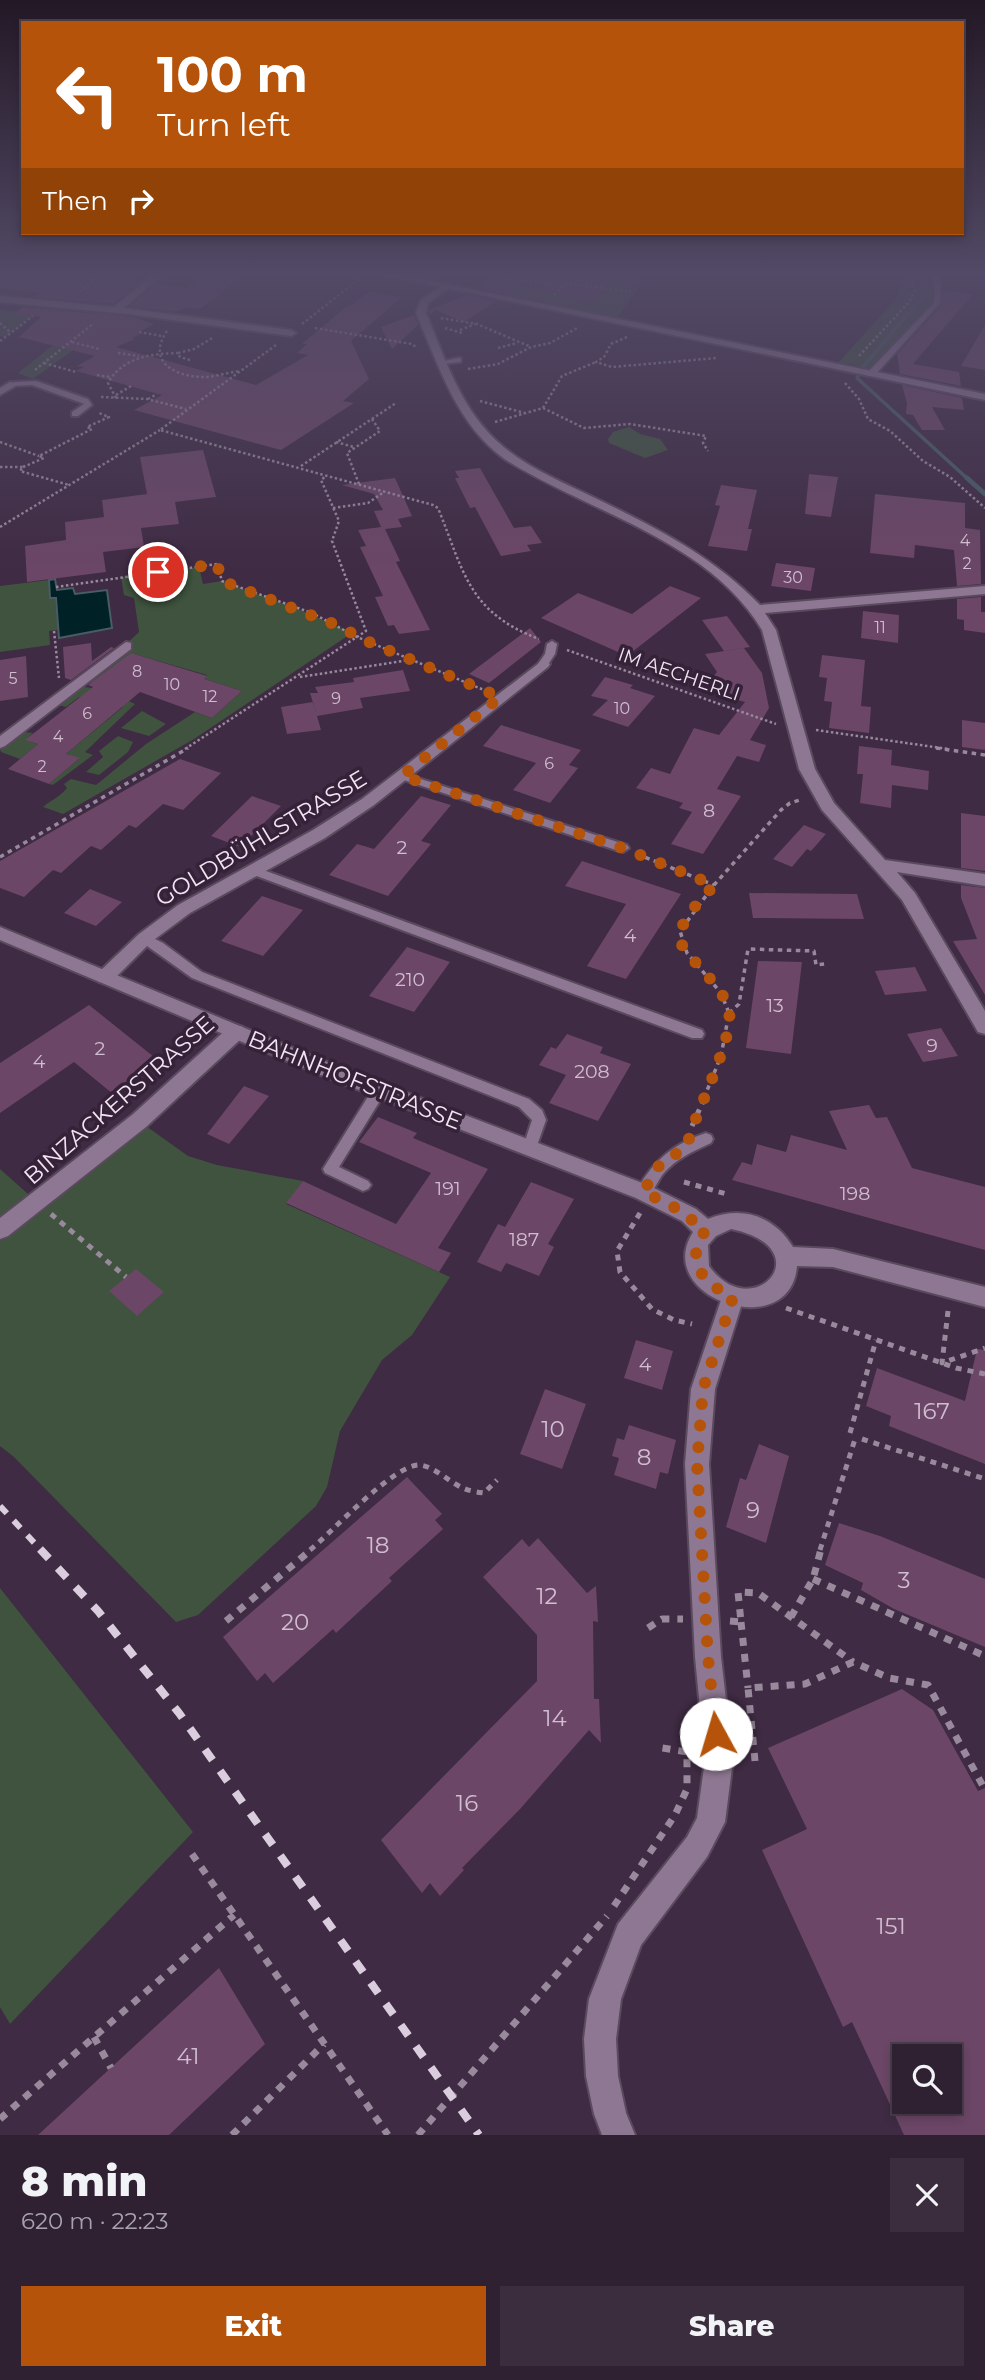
<!DOCTYPE html>
<html lang="en">
<head>
<meta charset="utf-8">
<style>
	body { margin:0; font-family:Montserrat,sans-serif; background:#3b2d3e; color:#f1f3f6; height:100vh; display:flex; flex-direction:column; font-size:26px; white-space:nowrap }
	* { box-sizing:border-box; margin:0 }
	p { font-size:23px; color:#a7a3ac }
	.icon { flex:none; width:38px; height:38px; fill:none; stroke:currentColor; stroke-width:2; stroke-linecap:round; stroke-linejoin:round }
	.map { position:relative; height:2135px; overflow:hidden }
	.sheet { display:flex; flex-direction:column; background:#2f2032; flex:1 }
	.sheet>* { flex:none }
	.hud { position:absolute; left:21px; top:21px; width:943px; height:214px; border-radius:0px; box-shadow:0 4px 10px #0003,0 0 0 2px #4a3e4d; background:#b45309; color:#fff; overflow:hidden }
	.controls { position:absolute; left:892px; top:2044px; display:grid; gap:14px }
	.controls a { display:grid; place-items:center; width:70px; height:70px; border-radius:0px; background:#2f2032; box-shadow:0 4px 10px #0003,0 0 0 2px #4a3e4d; font-size:35px }
	.pin { position:absolute; display:grid; place-items:center; width:60px; height:60px; color:#fff; margin:-30px; border:4px solid #fff; border-radius:50%; box-shadow:0 2px 7px #0007 }
	.me { position:absolute; width:77px; margin:-38px; rotate:354deg; stroke-linejoin:round; filter:drop-shadow(0 0 5px #0008) }
	.turn { display:flex; align-items:center; gap:24px; height:147px; padding:0 21px; font-size:32px }
	.turn .icon { width:91px; height:91px; stroke-width:2.5 }
	.turn b { display:block; font-size:49px; line-height:60px }
	.then { display:flex; align-items:center; height:66px; padding:0 21px; background:#0003; gap:14px; font-size:26px }
	.round { display:grid; place-items:center; flex:none; width:74px; height:74px; border-radius:0px; background:#3b2d3e }
	.headline { display:flex; align-items:center; justify-content:space-between; height:119px; padding:0 21px }
	h1 { font-size:42px; font-weight:800; line-height:52px }
	.primary-button { display:flex; gap:14px; margin-top:auto; padding:14px 21px }
	.primary-button a { flex:1; height:80px; border-radius:0px; background:#b45309; color:#fff; font-size:28px; font-weight:800; line-height:80px; text-align:center }
	.primary-button a+a { background:#3b2d3e; color:#f1f3f6 }
	.map>svg:first-child { display:block }
	.green { fill:#3f533e }
	.water { fill:#002227; stroke:#485c64; stroke-width:2 }
	.lines { fill:none; stroke-linecap:round; stroke-linejoin:round }
	.stream-far1 { stroke:#485c64; stroke-width:3.5 }
	.stream { stroke:#485c64; stroke-width:5 }
	.building { fill:#6b4666; fill-rule:evenodd }
	.service-casing { stroke:#5a4a5e; stroke-width:4 }
	.minor-casing { stroke:#5a4a5e; stroke-width:4 }
	.tertiary-casing { stroke:#5a4a5e; stroke-width:4 }
	.secondary-casing { stroke:#5a4a5e; stroke-width:4 }
	.path-far3 { stroke:#99899c; stroke-width:2.5; stroke-dasharray:2.5 2.5; stroke-linecap:butt }
	.path-far2 { stroke:#99899c; stroke-width:3.5; stroke-dasharray:4.5 4.5; stroke-linecap:butt }
	.path-far1 { stroke:#99899c; stroke-width:5; stroke-dasharray:6 6; stroke-linecap:butt }
	.path { stroke:#99899c; stroke-width:7; stroke-dasharray:8 8; stroke-linecap:butt }
	.service { fill:#8e7792; fill-rule:evenodd }
	.minor { fill:#8e7792; fill-rule:evenodd }
	.tertiary { fill:#8e7792; fill-rule:evenodd }
	.secondary { fill:#8e7792; fill-rule:evenodd }
	.rail-far1 { stroke:#dacddd; stroke-width:6; stroke-dasharray:10 10; stroke-linecap:butt }
	.rail { stroke:#dacddd; stroke-width:8; stroke-dasharray:13 13; stroke-linecap:butt }
	.route { stroke:#b45309; stroke-width:12; stroke-dasharray:0 21.6 }
	.labels { text-anchor:middle; dominant-baseline:central; stroke-width:7; stroke-linejoin:round; paint-order:stroke }
	.far-number-label { font-size:16px; fill:#d0bdd0 }
	.far-street-label { font-size:19px; fill:#f1e5f4; stroke:#352138 }
	.number-label { font-size:19px; fill:#d0bdd0 }
	.street-label { font-size:23px; fill:#f1e5f4; stroke:#352138 }
	.near-number-label { font-size:23px; fill:#d0bdd0 }
</style>
</head>
<body>
<div class="map">
<svg width="985" height="2135" viewBox="0 0 985 2135">
	<rect width="100%" height="100%" fill="#3f2b43"/>
	<path class="green" d="M493,271H651L616,319L472,290Z
		M894,271H925L937,285L932,303L868,370L852,364H837L896,299L901,285Z
		M0,310L17,311L15,314L29,316L38,313L5,337L0,336Z
		M97,310L125,313L33,379L18,373Z
		M629,427L640,434L660,439L668,450L645,458L609,443L608,439L613,432Z
		M199,567L203,584L222,581L303,611L352,633L194,739L63,814L43,807C51,800 60,797 67,788L64,784L71,779L96,785L146,744L195,712L212,718L242,691L204,679L207,675L134,654L103,677L110,686L86,682L139,632L134,598L124,595L121,577Z
		M49,580L50,598L55,597L58,630L49,631L50,645L0,652V586Z
		M85,687L106,690L135,704L85,752L93,755L53,785L49,784L79,759L66,754L123,707L79,697L66,707L59,705L77,689Z
		M142,711L166,724L149,736L121,728Z
		M24,732L33,733L26,740L38,744L20,759L1,752L0,748Z
		M118,736L133,742L128,752L99,775L86,772L103,757L99,751Z
		M139,1121L188,1156L217,1165L303,1181L286,1204L450,1277L412,1335L382,1360L340,1431L327,1487L316,1506L198,1615L176,1622L14,1457L0,1446V1169L37,1202Z
		M0,1588L193,1832L10,2024L0,2007Z"/>
	<path class="water" d="M55,579L57,590L73,588L75,594L107,590L112,628L59,638L56,598H50L49,580Z"/>
	<g class="lines">
		<path class="stream-far1" d="M916,271L925,282L924,295L863,367L857,378L969,480"/>
		<path class="stream" d="M967,478L985,494"/>
	</g>
	<path class="building" d="M0,271H114L138,273L129,281L140,282L113,304L35,297L40,293L0,288Z
		M209,271H250L200,309L186,308L175,312L130,306L156,284L187,288Z
		M498,271H500L535,276L507,294L479,288Z
		M543,271H620L594,300L542,290Z
		M943,291L973,294L913,364L959,372L961,386L900,374L897,354L942,305Z
		M369,292L402,297L351,341L369,379L343,401L354,403L281,450L134,410L162,395L76,371L84,367L77,366L95,356L19,337L41,317L14,314L23,307L133,317L154,324L137,333L140,334L132,338L135,339L116,347L256,385L308,355L297,353L307,344H302L347,306H350Z
		M467,295L496,301L464,322L435,310L430,315L429,310Z
		M414,315L418,325L392,349L381,327Z
		M985,325V370L961,366Z
		M902,385L962,398L964,410L932,407L945,430H922L913,415L906,414L907,403Z
		M203,450L216,497L175,502L179,524L141,528L144,547L103,552L106,572L27,582L25,546L66,540L65,522L104,517L102,500L147,494L140,457Z
		M480,468L514,528L531,526L542,543L527,545L531,551L501,556L475,507L470,508L455,478H459L455,471Z
		M809,474L838,477L831,517L805,514Z
		M395,478L412,516L398,519L402,527L385,529L400,561L396,562L430,630L399,634L394,625L388,626L375,597L383,596L360,547L366,546L358,530L381,527L374,511L383,510L374,494L342,485Z
		M721,485L757,490L748,529H752L747,551L708,546L720,506L715,505Z
		M875,494L965,503V528L980,530L981,584L957,586L954,550L915,545L914,558L870,553Z
		M776,563L815,568L811,591L771,586Z
		M670,586L701,598L627,656L541,618L578,593L632,614Z
		M981,597V612H985V633L964,630V620L957,619V599Z
		M863,611L899,615L898,643L861,638Z
		M727,616L750,647L724,651L702,620Z
		M530,628L541,642L489,683L469,674Z
		M91,643L92,661L111,647L114,648L71,680L65,678L63,647Z
		M744,648L762,673L769,708L750,740L766,745L759,762L737,756L717,789L741,796L703,854L671,844L692,812L679,808L683,803L636,788L651,768L670,774L694,728L719,735L745,702L719,695L722,690L706,685L717,672L705,654Z
		M131,653L207,676L204,679L242,691L212,718L140,692L66,754L80,758L49,784L8,769L38,744L25,740L93,687L88,685Z
		M822,655L865,660L861,706L871,707L869,733L829,728L832,702L824,701L827,678L819,677Z
		M26,656L28,697L0,701V660Z
		M403,670L410,691L360,698L363,708L317,716L310,693H318L315,687L354,682L353,678Z
		M605,677L633,685L630,688L655,696L628,727L592,715L608,700L591,696Z
		M313,702L321,730L287,734L281,707Z
		M962,720L985,723V750L962,747Z
		M501,725L581,750L569,765L578,768L550,803L513,790L536,763L483,746Z
		M859,746L892,750L891,765L929,771L928,790L892,785L891,808L860,803L863,774H857Z
		M180,759L221,773L183,810L163,804L136,828L129,825L101,850L91,846L61,873L53,870L24,897L0,888V861Z
		M252,796L281,806L240,847L211,836Z
		M421,796L451,805L421,841L431,844L388,896L329,875L357,844L374,849Z
		M961,813L985,816V871L961,868Z
		M804,825L826,834L811,851L807,849L792,867L773,859Z
		M582,861L681,894L626,979L587,966L626,904L565,886Z
		M961,885L985,888V995L953,941L977,939L961,898Z
		M90,889L122,902L96,926L64,913Z
		M749,893L857,894L864,919L753,918Z
		M262,896L303,910L263,956L221,941Z
		M407,947L450,962L414,1012L369,996Z
		M758,961L802,962L791,1054L746,1048Z
		M915,967L927,991L885,995L875,971Z
		M89,1005L159,1061L113,1094L74,1062L0,1113V1063Z
		M941,1028L958,1056L923,1062L907,1034Z
		M567,1034L603,1047L600,1053L631,1064L598,1121L549,1103L566,1075L539,1065L551,1047L556,1049Z
		M244,1086L269,1096L229,1144L207,1134Z
		M869,1105L876,1118L887,1117L912,1168L985,1187V1250L732,1180L742,1162L752,1165L757,1144L786,1152L791,1135L847,1150L829,1111Z
		M378,1117L417,1133L413,1138L488,1169L438,1248L451,1253L439,1272L286,1203L303,1181L396,1224L431,1173L359,1142Z
		M531,1182L574,1199L548,1244L554,1247L539,1276L506,1263L501,1272L477,1262L498,1224L505,1227Z
		M136,1269L164,1292L137,1316L109,1291Z
		M636,1340L673,1351L662,1390L624,1378Z
		M977,1349L985,1350V1464L889,1426L891,1416L866,1406L877,1368L965,1401Z
		M545,1389L586,1404L562,1469L520,1454Z
		M629,1425L676,1440L668,1474L660,1472L656,1489L614,1475L619,1458L612,1456L617,1438L624,1440Z
		M759,1444L789,1456L766,1543L726,1527L740,1478L746,1480Z
		M407,1477L442,1514L435,1520L443,1529L389,1578L392,1581L336,1633L333,1629L273,1683L265,1673L257,1681L223,1637Z
		M839,1523L880,1536L985,1579V1647L894,1609L861,1590L863,1583L825,1565Z
		M538,1538L587,1593L596,1586L598,1622L593,1621L594,1699H599L601,1743L589,1730L521,1808L462,1868L464,1870L440,1896L430,1883L422,1893L381,1840L537,1681V1635L483,1577L522,1539L529,1547Z
		M902,1689L933,1710L978,1791L985,1788V2135H904L852,2022L843,2027L762,1850L807,1829L768,1748ZM905,2056H950V2102H905Z
		M219,1968L265,2044L169,2135H38Z"/>
	<g class="lines">
		<g class="service-casing">
			<path id="service" d="M932,273H936L941,283L940,303L874,376H868V372L934,303L935,283Z
				M458,358H461V362L443,364L439,362Z
				M36,381L88,399L92,405L78,416H72V412L84,404L82,403L32,385L14,386L10,384L14,382Z
				M552,641L557,644L555,654L547,666H539L538,664L545,654L547,644Z
				M402,773L627,845L629,848L623,852L619,851L398,778L396,776Z
				M255,867L702,1030L704,1034L702,1038H692L251,874L249,871Z
				M145,934L163,943L202,972L529,1099L542,1110L546,1120L534,1154H524L522,1150L532,1120L519,1107L192,978L140,941L139,938L140,935Z
				M379,1086L384,1087L386,1091L339,1167L368,1181L371,1185L368,1189L363,1191L325,1173L323,1169L374,1087Z
				M706,1133L711,1135L713,1139L711,1143C694,1151 677,1158 664,1173C656,1182 652,1201 638,1196L635,1192L638,1188C654,1160 675,1143 706,1133Z"/>
		</g>
		<g class="minor-casing">
			<path id="minor" d="M157,271H167L124,308L291,330L296,333L291,336L128,314L0,302V296L114,307Z
				M443,285L451,287L428,303L426,313C443,353 457,398 487,431C515,463 558,480 595,498C655,527 714,557 760,605L985,586V594L765,613L776,630L815,769L834,803L885,860L985,874V886L897,872L915,893L985,1011V1034L978,1032L902,900L822,810L799,769L762,630C708,540 591,513 506,460C457,426 439,366 416,313L421,300Z
				M10,382L19,384L0,395V388Z
				M126,642L131,643V649L5,746L0,748V736Z
				M543,660L550,664L548,667L374,805L325,838L190,913L151,942L111,982H99L96,977L99,972L139,934L178,905L313,830L362,799Z
				M236,1025L243,1027L245,1032L243,1037L146,1127L8,1236L0,1239V1218L132,1115L229,1027Z
				M733,1287L741,1290L744,1297L715,1389L709,1464L721,1657L733,1760L725,1822L707,1857L641,1945L621,1999L616,2039L618,2076L626,2113L635,2135H602L594,2114L586,2076L584,2039L589,1999L618,1924L687,1837L697,1818L705,1760L695,1657L685,1464L691,1389L722,1297L725,1290Z"/>
		</g>
		<g class="tertiary-casing">
			<path id="tertiary" d="M365,271H383L985,394V400Z"/>
		</g>
		<g class="secondary-casing">
			<path id="secondary" d="M0,927L332,1064L650,1186L696,1209L708,1219C742,1205 774,1216 793,1247L833,1249L985,1287V1307L833,1267L797,1266C791,1344 651,1299 693,1232L682,1221L636,1198L318,1074L0,940ZM731,1229C823,1248 753,1327 709,1266L708,1245L716,1236Z"/>
		</g>
		<path class="path-far3" d="M24,271L98,278L80,291
			M549,271L573,274
			M577,272L640,281
			M0,277L8,271
			M500,277L563,286
			M98,278L108,271
			M565,283L631,292
			M554,295L577,272
			M441,318L477,324L531,347
			M0,323L11,333
			M302,324L358,280
			M315,328L412,344L417,348
			M445,328L462,333
			M460,330L475,324
			M167,331C145,363 178,378 207,377C218,376 229,372 240,371
			M139,332L162,336
			M627,337L611,344L604,357L596,362L612,367L716,358
			M0,341L33,316
			M72,342L99,349
			M276,345L160,430L433,505L438,508C464,572 468,612 539,639
			M498,348L517,343
			M118,353L139,356
			M859,356L910,301L915,289L908,271
			M190,360L180,357L178,353L194,349L214,337
			M44,363L76,372
			M468,369L498,364L531,347L550,343L579,327
			M35,370L94,323
			M97,375L110,377
			M845,383L859,399L868,419L890,431L923,461L950,477L985,508
			M116,395L131,386
			M101,397L147,399L186,409
			M116,398L108,383C123,357 150,354 178,353
			M148,399L157,394
			M480,401L525,413
			M543,408L584,428L630,424L706,436L703,443L708,451
			M495,422L543,408L562,376L596,362
			M0,442L39,456
			M336,442L354,447
			M301,466L396,403
			M0,467H23L20,471L69,485
			M23,467L44,458L39,456L92,429L87,427L109,417L99,413
			M359,484L347,453L380,431L372,419
			M333,508L368,503L384,492
			M0,527L160,430
			M56,587L217,564L222,581L312,613L357,637L484,690
			M54,631L59,678
			M567,650L776,724
			M300,677L409,660
			M816,730L948,749
			M185,749L366,631L332,541L339,521L321,480L326,476"/>
		<path class="path-far2" d="M936,748L985,755
			M637,854L714,885
			M0,857L188,748
			M729,1013L739,1004L748,949L814,951L816,965L825,964
			M704,1098L721,1056L729,1013L721,993L687,953L680,931L714,885L781,810L790,803L803,799"/>
		<path class="path-far1" d="M692,1126L705,1097
			M684,1182L730,1195
			M640,1213L617,1251L620,1272L652,1309L674,1320L692,1324
			M51,1214L126,1277
			M786,1308L956,1368L985,1374
			M948,1311L942,1363L985,1348
			M850,1433L876,1340
			M862,1439L985,1479
			M310,1550C331,1533 395,1463 420,1465C435,1467 449,1482 463,1488C469,1491 477,1492 484,1493L497,1480
			M820,1550L856,1436"/>
		<path class="path" d="M813,1579L985,1656
			M791,1617L813,1579L821,1549
			M226,1621L312,1549
			M730,1621L741,1622L738,1592L758,1593L853,1662
			M741,1622L748,1688
			M648,1628L662,1619H683
			M755,1761L748,1688L805,1684L853,1662L889,1678L928,1685L984,1788
			M192,1854L388,2135
			M614,1906L675,1815L687,1789V1752L656,1747
			M94,2037L111,2068
			M0,2119L234,1915
			M232,2135L324,2044
			M418,2135L607,1916"/>
		<use href="#service" class="service"/>
		<use href="#minor" class="minor"/>
		<use href="#tertiary" class="tertiary"/>
		<use href="#secondary" class="secondary"/>
		<path class="rail-far1" d="M0,1506L41,1550"/>
		<path class="rail" d="M40,1549L98,1611L179,1713L479,2135"/>
	</g>
	<linearGradient id="sky" x2="0" y2="1"><stop stop-color="#231825"/><stop offset="0.48" stop-color="#524a66"/><stop offset="1" stop-color="#524a66" stop-opacity="0"/></linearGradient>
	<rect width="985" height="570" fill="url(#sky)"/>
	<g class="lines">
		<path class="route" d="M158,572L217,564L222,581L344,628L357,637L500,697L402,776L623,848L714,885C702,900 673,924 682,945C695,965 719,984 728,1006C738,1035 693,1114 687,1147L660,1164L643,1192L671,1205L706,1230C683,1260 703,1284 733,1297L703,1389L697,1464L708,1657L716,1734"/>
	</g>
	<g class="labels">
		<g class="far-number-label">
			<text x="965" y="540">4</text>
			<text x="967" y="563">2</text>
			<text x="793" y="577">30</text>
			<text x="880" y="627">11</text>
			<text x="137" y="671">8</text>
			<text x="13" y="678">5</text>
			<text x="172" y="684">10</text>
			<text x="210" y="696">12</text>
			<text x="336" y="698">9</text>
			<text x="622" y="708">10</text>
			<text x="87" y="713">6</text>
			<text x="58" y="736">4</text>
			<text x="549" y="763">6</text>
			<text x="42" y="766">2</text>
		</g>
		<g class="far-street-label">
			<text transform="translate(679 674) rotate(19)">IM AECHERLI</text>
		</g>
		<g class="number-label">
			<text x="709" y="810">8</text>
			<text x="402" y="847">2</text>
			<text x="630" y="935">4</text>
			<text x="410" y="979">210</text>
			<text x="775" y="1005">13</text>
			<text x="932" y="1045">9</text>
			<text x="100" y="1048">2</text>
			<text x="39" y="1061">4</text>
			<text x="592" y="1071">208</text>
			<text x="448" y="1188">191</text>
			<text x="855" y="1193">198</text>
			<text x="524" y="1239">187</text>
			<text x="645" y="1364">4</text>
		</g>
		<g class="street-label">
			<text transform="translate(261 838) rotate(-31)">GOLDBÜHLSTRASSE</text>
			<text transform="translate(355 1080) rotate(22)">BAHNHOFSTRASSE</text>
			<text transform="translate(119 1100) rotate(-41)">BINZACKERSTRASSE</text>
		</g>
		<g class="near-number-label">
			<text x="932" y="1411">167</text>
			<text x="553" y="1429">10</text>
			<text x="644" y="1457">8</text>
			<text x="753" y="1510">9</text>
			<text x="378" y="1545">18</text>
			<text x="904" y="1580">3</text>
			<text x="547" y="1596">12</text>
			<text x="295" y="1622">20</text>
			<text x="555" y="1718">14</text>
			<text x="467" y="1803">16</text>
			<text x="891" y="1926">151</text>
			<text x="188" y="2056">41</text>
		</g>
	</g>
</svg>
<div class="controls">
<a><svg class="icon" aria-label="search" viewBox="0 0 24 24"><circle cx="10" cy="10" r="6"/><path d="M15 15l6 6"/></svg></a>
</div>
<div class="pin" style="left:158px;top:572px;background:#d93025"><svg class="icon" aria-label="arrive" viewBox="0 0 24 24"><path d="M6 21V4h12l-3 4 3 4H6"/></svg></div>
<svg class="me" style="left:716px;top:1734px" viewBox="-20 -20 40 40"><circle r="19" fill="#fff"/><path d="M0-13L10 11 0 6-10 11z" fill="#b45309"/></svg>
<div class="hud">
<div class="turn"><svg class="icon" aria-label="left" viewBox="0 0 24 24"><path d="M17 20v-9H6M10 6l-5 5 5 5"/></svg><div><b>100 m</b>Turn left</div></div>
<div class="then">Then<svg class="icon" aria-label="right" viewBox="0 0 24 24"><path d="M7 20v-9h11M14 6l5 5-5 5"/></svg></div>
</div>
</div>
<section class="sheet">
<div class="headline"><div><h1>8 min</h1><p>620 m · 22:23</p></div><a class="round"><svg class="icon" aria-label="close" viewBox="0 0 24 24"><path d="M6 6l12 12M18 6L6 18"/></svg></a></div>
<div class="primary-button"><a>Exit</a><a>Share</a></div>
</section>
</body>
</html>
